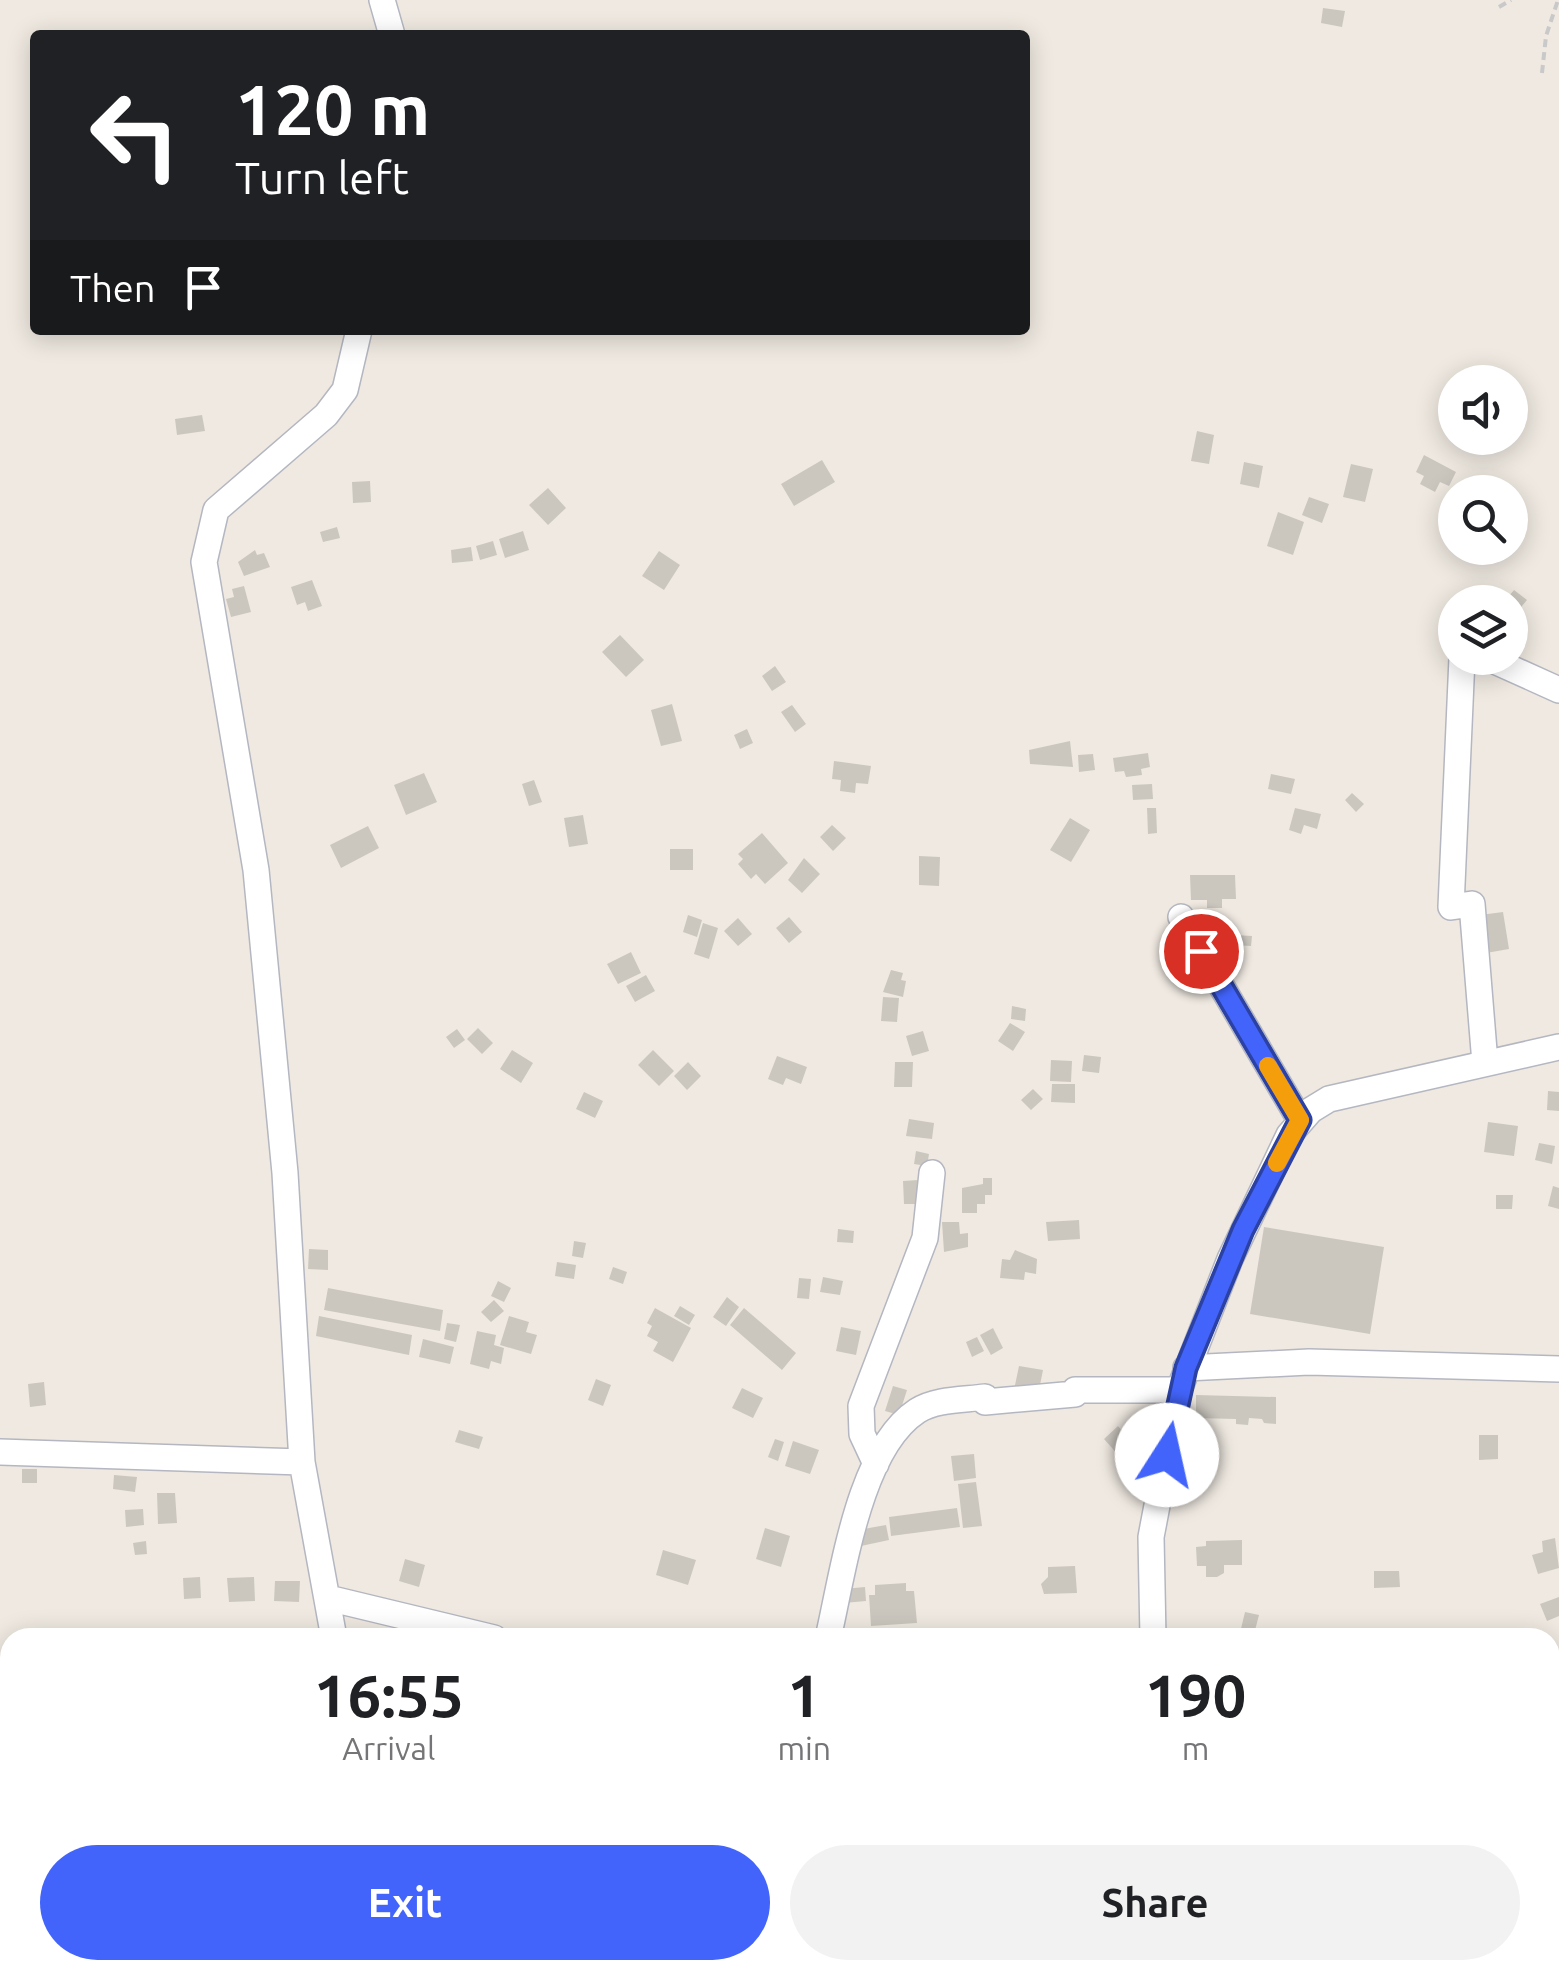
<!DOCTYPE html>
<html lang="en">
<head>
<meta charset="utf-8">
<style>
	body { margin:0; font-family:Ubuntu,sans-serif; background:#f2f2f2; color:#202124; height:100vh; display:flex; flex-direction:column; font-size:38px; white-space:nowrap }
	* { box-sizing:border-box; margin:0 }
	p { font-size:32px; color:#757577 }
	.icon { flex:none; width:55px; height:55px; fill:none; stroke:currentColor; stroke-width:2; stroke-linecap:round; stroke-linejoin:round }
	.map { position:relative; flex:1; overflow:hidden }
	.drawer { position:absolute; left:0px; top:1628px; width:1560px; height:352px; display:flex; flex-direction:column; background:#fff; border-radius:30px 30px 0 0; box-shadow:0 5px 25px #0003 }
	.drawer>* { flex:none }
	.guide { position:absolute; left:30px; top:30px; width:1000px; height:305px; border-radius:10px; box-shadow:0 5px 25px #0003; background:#202124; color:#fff; overflow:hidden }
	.buttons { position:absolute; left:1438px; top:365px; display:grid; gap:20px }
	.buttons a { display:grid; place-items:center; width:90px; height:90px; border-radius:50%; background:#fff; box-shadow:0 5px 25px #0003; font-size:50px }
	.pin { position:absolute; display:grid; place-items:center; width:85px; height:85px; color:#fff; margin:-42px; border:5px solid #fff; border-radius:50%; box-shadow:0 2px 10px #0007 }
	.me { position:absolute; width:110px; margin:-55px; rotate:10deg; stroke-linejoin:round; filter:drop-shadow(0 0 8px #0008) }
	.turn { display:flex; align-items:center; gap:35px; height:210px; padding:0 40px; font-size:45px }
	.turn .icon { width:130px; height:130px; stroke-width:2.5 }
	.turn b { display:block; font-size:70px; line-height:85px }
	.then { display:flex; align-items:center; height:95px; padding:0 40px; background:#0003; gap:20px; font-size:38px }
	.eta { display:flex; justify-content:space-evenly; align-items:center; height:170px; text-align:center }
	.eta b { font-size:60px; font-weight:700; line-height:70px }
	.primary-button { display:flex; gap:20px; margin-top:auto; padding:20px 40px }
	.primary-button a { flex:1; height:115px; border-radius:60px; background:#4264fb; color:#fff; font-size:40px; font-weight:700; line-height:115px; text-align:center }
	.primary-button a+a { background:#f2f2f2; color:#202124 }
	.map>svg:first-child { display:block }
	.building { fill:#cbc7bf }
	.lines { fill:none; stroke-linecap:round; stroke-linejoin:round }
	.minor-casing { stroke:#b4b7c1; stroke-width:28 }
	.trunk-casing { stroke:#c9c9c9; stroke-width:42 }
	.path { stroke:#c9c9c9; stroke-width:4; stroke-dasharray:8 5; stroke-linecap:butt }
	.minor { stroke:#fff; stroke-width:25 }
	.trunk { stroke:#f8ba60; stroke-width:40 }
	.route-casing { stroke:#2b41a3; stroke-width:25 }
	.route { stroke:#4264fb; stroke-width:18 }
	.slow { stroke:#f59e0b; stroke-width:18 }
</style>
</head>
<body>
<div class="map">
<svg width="1559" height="1979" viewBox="0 0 1559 1979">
	<rect width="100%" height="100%" fill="#efe9e1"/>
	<path class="building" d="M1323,8L1345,11L1342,27L1321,23Z
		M202,415L205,431L177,435L175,419Z
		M1197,431L1214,435L1209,464L1191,461Z
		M1424,455L1456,472L1449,486L1440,482L1435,492L1420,484L1424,476L1416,472Z
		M822,460L835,482L794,506L781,484Z
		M1244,462L1263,466L1259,488L1240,484Z
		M1351,464L1373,469L1365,502L1343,497Z
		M370,481L371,502L353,503L352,482Z
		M548,488L566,508L548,525L529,505Z
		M1309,497L1329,504L1322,523L1302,515Z
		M1278,512L1304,522L1293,555L1267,546Z
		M337,527L340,538L323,542L320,532Z
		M523,531L529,550L505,558L499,539Z
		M493,541L497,555L480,560L476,546Z
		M471,547L473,561L452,563L451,550Z
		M255,550L257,555L264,553L270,567L244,576L238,562Z
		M659,551L680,565L664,590L642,576Z
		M312,580L322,606L308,611L305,602L297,605L291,587Z
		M244,586L251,612L231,617L226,599L234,597L232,589Z
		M1514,590L1527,600L1510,620V602H1504Z
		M620,635L644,660L626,677L602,652Z
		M775,666L786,682L772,691L762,676Z
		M672,704L682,741L661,746L651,710Z
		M792,705L806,724L795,732L781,712Z
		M747,729L753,743L740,749L734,735Z
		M1070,741L1073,767L1030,764L1029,750Z
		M1148,753L1150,767L1141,769L1142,775L1126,777L1124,771L1115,772L1113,758Z
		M1093,754L1095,770L1079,772L1078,755Z
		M834,761L871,766L868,784L856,783L855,793L840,791L841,780L832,779Z
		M424,773L437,802L406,815L394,785Z
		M1271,774L1295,779L1291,794L1268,789Z
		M534,780L542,802L529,806L522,784Z
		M1152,784L1153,799L1133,800L1132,785Z
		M1352,793L1364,804L1356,812L1345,800Z
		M1147,808H1156L1157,833L1148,834Z
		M1295,808L1321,814L1317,829L1304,825L1301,834L1289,830Z
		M583,815L588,844L569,847L564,818Z
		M1070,818L1090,830L1071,862L1050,850Z
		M832,825L846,838L833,851L820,837Z
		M368,826L379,848L341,868L330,845Z
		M762,833L788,863L765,884L756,874L751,879L738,864L743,859L738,854Z
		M670,849H693V870H670Z
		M919,856L940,857L939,886L919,885Z
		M804,858L820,874L802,893L788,880Z
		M1190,875H1235L1236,899H1222V908H1207V900H1191Z
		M1503,912L1509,949L1486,953L1480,915Z
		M688,915L702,920L697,937L683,932Z
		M789,917L802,932L789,943L776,928Z
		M738,918L752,934L738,946L724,931Z
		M703,923L718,928L709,959L694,954Z
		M1234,935L1252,936L1251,946L1234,945Z
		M631,952L641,973L618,984L607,964Z
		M891,970L903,973L901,980L906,981L903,997L883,992Z
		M646,975L655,991L635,1002L626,986Z
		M883,997L899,998L897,1022L881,1021Z
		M1012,1006L1026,1009L1025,1021L1011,1019Z
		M1010,1023L1025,1032L1013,1051L998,1041Z
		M478,1028L493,1043L482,1054L467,1039Z
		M457,1029L465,1040L454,1048L446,1037Z
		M923,1031L929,1051L912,1056L906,1036Z
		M512,1050L533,1063L521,1083L500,1069Z
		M653,1050L674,1071L659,1086L638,1065Z
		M1084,1055L1101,1057L1099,1073L1082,1071Z
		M777,1056L807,1067L801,1084L786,1078L783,1085L768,1079Z
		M1051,1060L1072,1061L1071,1082L1050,1081Z
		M688,1062L701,1076L687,1090L674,1076Z
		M895,1062H913L912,1087H894Z
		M1052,1084H1075V1103L1051,1102Z
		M1033,1089L1043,1099L1031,1110L1021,1100Z
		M1548,1091L1559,1092V1111L1547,1110Z
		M584,1092L603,1101L595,1118L576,1109Z
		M909,1119L934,1123L932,1139L906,1136Z
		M1488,1122L1518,1126L1514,1156L1484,1152Z
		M1539,1143L1555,1146L1552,1164L1535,1160Z
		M916,1151L929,1154L927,1166L914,1164Z
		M983,1178H992V1195H985V1204H977V1213H962V1188L983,1184Z
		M918,1180V1204H904L903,1181Z
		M1553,1186L1559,1188V1209L1548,1206Z
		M1496,1195H1513L1512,1209H1496Z
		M1079,1220L1080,1239L1048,1241L1046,1222Z
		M942,1222H959L960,1234L968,1233V1247L944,1252Z
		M1264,1227L1384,1247L1370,1334L1250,1314Z
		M838,1229L854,1231L853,1243L837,1242Z
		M574,1241L586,1243L583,1258L572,1256Z
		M309,1249L328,1250V1270L308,1269Z
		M1015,1250L1037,1259L1036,1274L1025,1272L1024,1280L1000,1278L1002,1259L1010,1260Z
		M557,1262L576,1265L574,1279L555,1276Z
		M613,1267L627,1272L623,1284L609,1279Z
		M823,1277L843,1281L840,1295L820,1292Z
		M799,1278L811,1279L809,1299L797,1298Z
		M498,1281L511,1288L504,1302L491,1296Z
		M328,1288L443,1310L440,1331L324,1310Z
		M727,1297L739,1307L726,1326L713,1317Z
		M494,1300L504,1311L491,1322L481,1312Z
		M680,1306L695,1315L689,1325L674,1316Z
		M655,1308L691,1328L673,1362L653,1351L658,1342L647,1336L652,1326L647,1323Z
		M744,1308L796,1353L782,1370L730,1325Z
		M319,1316L412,1335L409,1355L316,1336Z
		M509,1316L529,1322L526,1332L537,1335L531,1354L500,1345Z
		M447,1323L460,1325L456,1342L444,1339Z
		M841,1327L861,1331L856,1355L836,1351Z
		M993,1328L1003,1348L991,1355L980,1335Z
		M477,1331L496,1335L494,1345L504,1348L501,1364L491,1361L489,1369L470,1364Z
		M977,1337L984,1351L972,1357L966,1342Z
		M423,1339L454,1347L450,1364L419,1357Z
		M1019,1366L1043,1370L1038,1395L1014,1390Z
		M596,1379L611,1385L603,1406L588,1400Z
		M44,1382L46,1405L30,1407L28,1384Z
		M893,1386L907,1390L899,1415L885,1411Z
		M742,1388L763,1398L753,1418L732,1408Z
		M1196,1395L1276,1397V1424L1264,1423L1262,1419L1249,1418L1248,1425L1236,1424V1419L1196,1418Z
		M1118,1426L1135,1446L1121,1458L1104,1439Z
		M459,1430L483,1437L479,1449L455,1442Z
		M1479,1435H1498V1459L1479,1460Z
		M775,1439L784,1442L778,1461L768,1457Z
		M793,1441L819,1450L810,1474L785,1466Z
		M974,1454L976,1478L954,1481L951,1456Z
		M22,1469H37V1483H22Z
		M114,1475L137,1477L135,1492L113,1489Z
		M976,1482L982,1526L963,1528L958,1484Z
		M157,1493H175L177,1523L158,1524Z
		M957,1508L960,1527L891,1536L889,1517Z
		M143,1509L144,1525L126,1527L125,1510Z
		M886,1525L889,1540L861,1546L858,1530Z
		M765,1528L790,1536L781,1567L756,1559Z
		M1555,1538L1559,1568L1538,1574L1532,1555L1543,1552L1542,1541Z
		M1242,1540V1565H1224V1573L1217,1577H1206V1566H1197L1196,1547L1206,1546V1541Z
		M146,1541L147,1554L135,1555L133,1543Z
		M663,1550L696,1560L688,1585L656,1575Z
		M405,1559L425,1565L419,1587L399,1581Z
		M1075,1566L1077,1593L1044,1594L1041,1584L1048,1577V1567Z
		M1374,1571H1399L1400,1587L1374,1588Z
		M200,1577L201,1598L184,1599L183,1578Z
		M254,1577L255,1601L229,1602L227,1578Z
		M275,1581H300L299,1602L274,1601Z
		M906,1583V1591H914L917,1623L871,1626L869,1595H875V1585Z
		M865,1587L866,1601L844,1603L843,1589Z
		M1559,1597V1616L1547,1621L1540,1604Z
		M1245,1612L1259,1615L1253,1638L1239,1637Z
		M212,1970H301L304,1979H216Z"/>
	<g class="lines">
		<g class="minor-casing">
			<path id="minor" d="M382,0L392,35
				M1462,658L1451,907L1472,904L1485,1063
				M1488,658L1559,690
				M1181,917L1300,1120
				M1186,1368L1309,1362L1559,1369
				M0,1452L302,1462
				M876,1464L862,1434L861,1406L925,1238L932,1173
				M328,1598L494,1638
				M334,1638L302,1462L285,1173L256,870L204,562L216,510L326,415L345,390L359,330
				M828,1638C843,1574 859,1449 917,1411C936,1399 963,1400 985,1397V1402L1075,1394V1390H1179L1230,1259L1289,1135L1311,1110L1329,1099L1559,1047
				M1153,1638L1151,1537L1179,1390
				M0,1729L10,1742
				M175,1970L183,1979
				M405,1970L407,1979
				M1260,1970L1263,1979
				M740,1979L743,1970"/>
		</g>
		<g class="trunk-casing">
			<path id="trunk" d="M0,1801L10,1815
				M117,1970L123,1979"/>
		</g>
		<path class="path" d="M1499,7L1511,0
			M1542,73L1546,36L1558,0"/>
		<use href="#minor" class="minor"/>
		<use href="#trunk" class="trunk"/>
	</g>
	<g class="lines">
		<g class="route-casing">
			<path id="route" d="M1167,1455L1186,1368L1243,1230L1300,1120L1201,951"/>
		</g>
		<use href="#route" class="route"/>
		<path class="slow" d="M1268,1066L1300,1120L1277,1163"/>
	</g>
</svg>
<div class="buttons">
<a><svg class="icon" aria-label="sound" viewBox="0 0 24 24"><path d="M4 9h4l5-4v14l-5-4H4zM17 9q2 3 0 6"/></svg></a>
<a><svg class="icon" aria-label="search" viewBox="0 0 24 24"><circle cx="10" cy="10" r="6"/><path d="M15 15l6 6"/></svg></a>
<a><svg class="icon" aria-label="layers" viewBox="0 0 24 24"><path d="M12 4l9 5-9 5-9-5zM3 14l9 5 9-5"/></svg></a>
</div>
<div class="pin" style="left:1201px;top:951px;background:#d93025"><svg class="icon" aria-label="arrive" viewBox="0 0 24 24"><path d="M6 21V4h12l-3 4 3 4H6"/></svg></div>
<svg class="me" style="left:1167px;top:1455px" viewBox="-20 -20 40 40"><circle r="19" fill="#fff"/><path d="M0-13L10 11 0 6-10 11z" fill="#4264fb"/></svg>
<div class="guide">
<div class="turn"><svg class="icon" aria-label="left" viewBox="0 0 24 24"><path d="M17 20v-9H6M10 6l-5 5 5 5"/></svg><div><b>120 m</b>Turn left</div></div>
<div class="then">Then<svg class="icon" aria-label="arrive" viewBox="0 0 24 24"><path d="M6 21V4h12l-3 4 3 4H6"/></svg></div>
</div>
<section class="drawer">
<div class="eta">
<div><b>16:55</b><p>Arrival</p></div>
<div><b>1</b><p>min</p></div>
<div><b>190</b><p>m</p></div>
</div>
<div class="primary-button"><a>Exit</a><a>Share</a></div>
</section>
</div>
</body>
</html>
